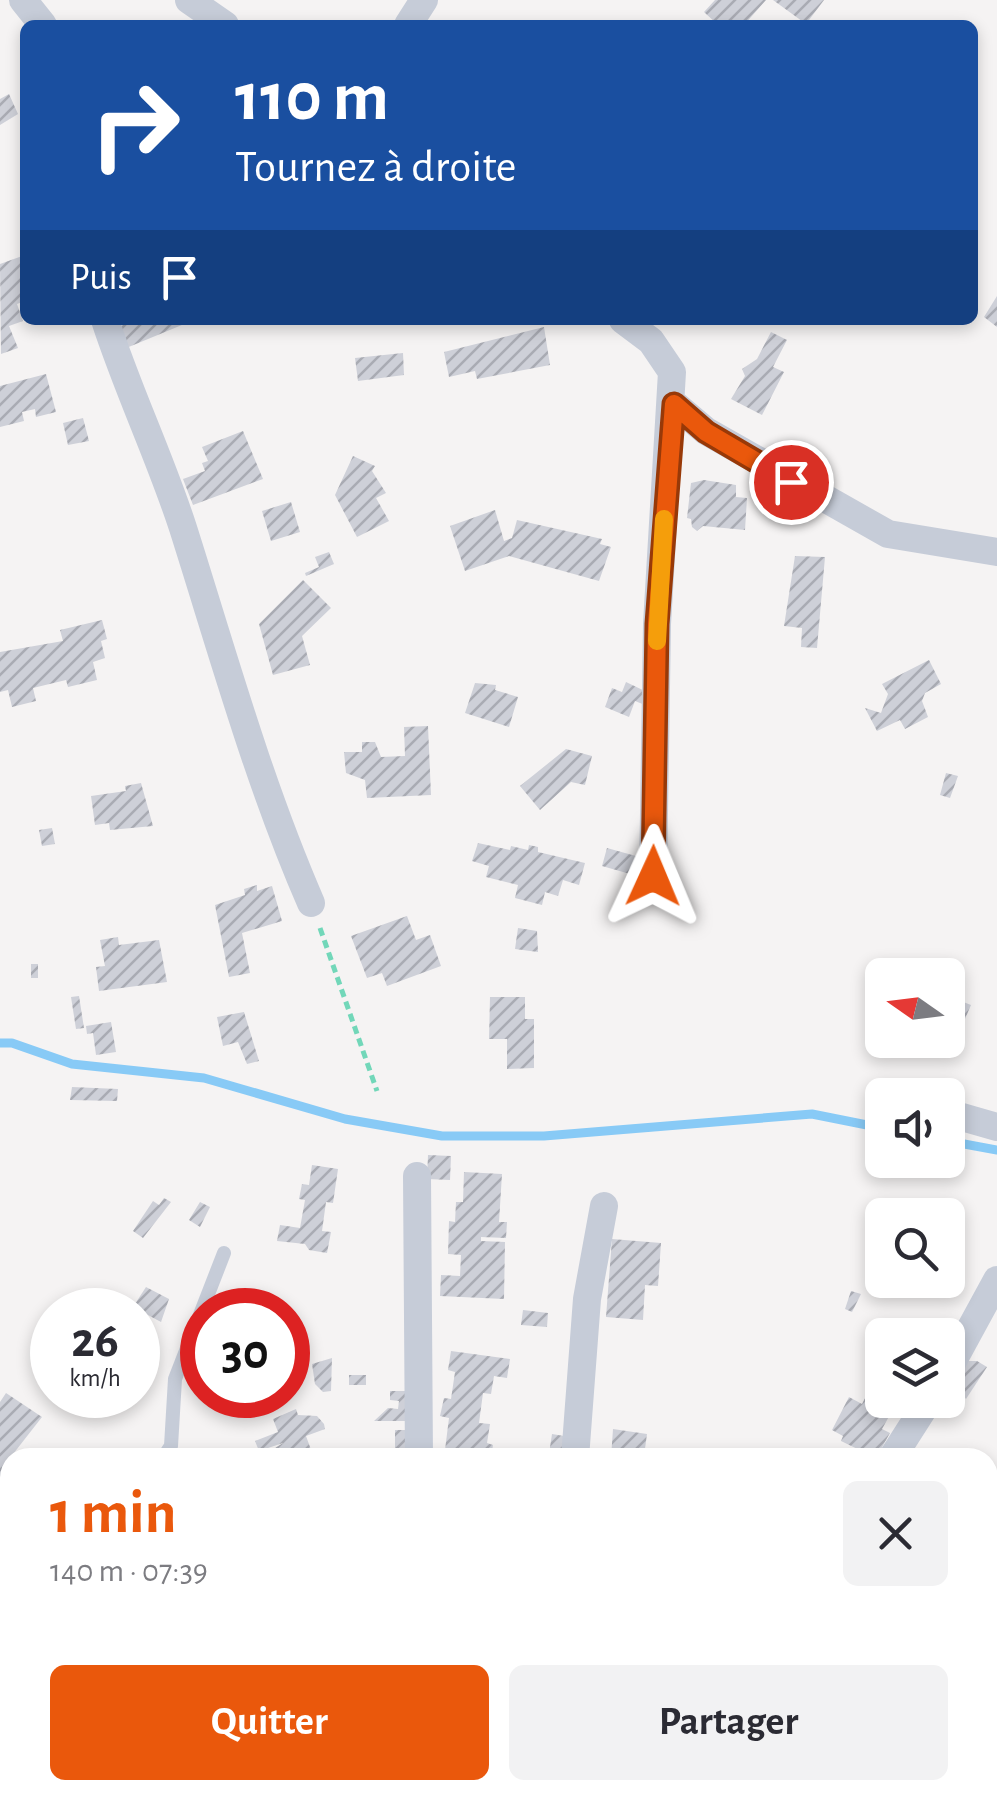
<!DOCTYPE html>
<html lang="fr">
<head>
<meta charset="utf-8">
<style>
	body { margin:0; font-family:"Alegreya Sans",sans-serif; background:#f2f2f3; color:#2b2b33; height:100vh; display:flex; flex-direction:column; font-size:38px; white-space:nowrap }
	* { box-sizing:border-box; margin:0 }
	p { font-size:32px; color:#7c7c81 }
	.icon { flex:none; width:55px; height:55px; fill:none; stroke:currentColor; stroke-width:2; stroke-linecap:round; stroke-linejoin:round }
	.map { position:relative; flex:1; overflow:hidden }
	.sheet { position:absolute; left:0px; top:1448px; width:998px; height:352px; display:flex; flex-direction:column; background:#fff; border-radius:30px 30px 0 0; box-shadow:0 5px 15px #0003 }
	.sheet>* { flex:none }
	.guide { position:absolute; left:20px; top:20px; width:958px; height:305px; border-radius:15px; box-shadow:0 5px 15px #0003; background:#1a4fa0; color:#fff; overflow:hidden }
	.needle { width:65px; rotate:284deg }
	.tools { position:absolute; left:865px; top:958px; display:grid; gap:20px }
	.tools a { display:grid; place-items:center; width:100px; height:100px; border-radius:15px; background:#fff; box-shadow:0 5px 15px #0003; font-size:50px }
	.speed { position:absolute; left:30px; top:1288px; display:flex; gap:20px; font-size:50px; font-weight:700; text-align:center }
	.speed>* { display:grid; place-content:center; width:130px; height:130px; border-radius:50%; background:#fff; box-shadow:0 5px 15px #0003; line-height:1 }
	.speed small { font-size:25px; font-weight:400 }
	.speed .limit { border:15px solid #d22; background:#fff; color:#111 }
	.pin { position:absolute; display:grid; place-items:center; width:85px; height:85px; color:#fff; margin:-42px; border:5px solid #fff; border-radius:50%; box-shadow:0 2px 10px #0007 }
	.me { position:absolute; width:110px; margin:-55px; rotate:1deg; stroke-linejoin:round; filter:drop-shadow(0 0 8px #0008) }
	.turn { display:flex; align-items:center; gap:35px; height:210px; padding:0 50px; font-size:45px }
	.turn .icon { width:130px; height:130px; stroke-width:2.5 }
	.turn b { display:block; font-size:70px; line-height:85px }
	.then { display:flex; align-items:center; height:95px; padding:0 50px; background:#0003; gap:20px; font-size:38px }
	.round { display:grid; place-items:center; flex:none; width:105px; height:105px; border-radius:15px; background:#f2f2f3 }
	.headline { display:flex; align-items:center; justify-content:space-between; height:170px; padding:0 50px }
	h1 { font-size:60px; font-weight:700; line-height:75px; color:#ea580c }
	.primary-button { display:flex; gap:20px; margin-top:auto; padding:20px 50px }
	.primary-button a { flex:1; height:115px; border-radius:15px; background:#ea580c; color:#fff; font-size:40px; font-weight:700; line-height:115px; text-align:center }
	.primary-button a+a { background:#f2f2f3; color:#2b2b33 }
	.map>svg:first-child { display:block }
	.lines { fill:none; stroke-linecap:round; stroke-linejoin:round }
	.stream { stroke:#88caf6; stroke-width:9 }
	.building { fill:url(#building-hatch) }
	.path { stroke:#72d7b9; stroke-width:5; stroke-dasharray:8 5; stroke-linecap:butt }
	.service { stroke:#c6ccd8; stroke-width:14 }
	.minor { stroke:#c6ccd8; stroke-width:28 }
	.route-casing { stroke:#983908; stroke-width:25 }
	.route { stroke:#ea580c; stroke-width:18 }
	.slow { stroke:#f59e0b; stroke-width:18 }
</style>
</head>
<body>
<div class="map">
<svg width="997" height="1798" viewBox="0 0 997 1798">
	<defs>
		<pattern id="building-hatch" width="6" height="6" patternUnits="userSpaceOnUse" patternTransform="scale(2.5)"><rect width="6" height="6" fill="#ced0d8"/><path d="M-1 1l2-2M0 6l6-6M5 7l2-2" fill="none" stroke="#a9abb3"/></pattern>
	</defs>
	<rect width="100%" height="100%" fill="#f5f3f3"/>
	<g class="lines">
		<path class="stream" d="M0,1043H12L72,1064L204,1078L345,1119L442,1136H544L812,1114L882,1128
			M948,1141L997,1150"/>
	</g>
	<path class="building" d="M715,0H766L744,25H718L704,12Z
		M773,0H824L806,24Z
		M9,94L18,114L0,125V99Z
		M25,255V301L17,304L23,321L9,326L18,348L1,354L0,264Z
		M997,296V327L984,317Z
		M120,320H194L119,351L113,329L122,326Z
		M544,327L550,365L477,379L475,371L449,377L444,352Z
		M771,332L787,340L773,367L784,372L762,415L731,399L745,376L742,369L757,359Z
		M403,353L404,375L358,381L355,358Z
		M46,374L56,412L36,417L35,409L22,412L24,421L0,427V386Z
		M83,418L89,441L68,445L63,423Z
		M243,431L263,479L193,505L183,479L205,471L202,463L208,461L202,447Z
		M353,456L375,466L372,471L386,493L376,498L389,521L357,537L335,495Z
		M704,480L736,485V497L747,498L745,530L703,526L697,531L692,527L691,519L687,518L691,483Z
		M291,502L300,532L271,541L262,511Z
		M495,510L504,541L512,538L517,520L602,539L600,544L611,547L599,581L509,556L465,571L450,526Z
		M329,552L334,564L306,576L305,573L319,567L315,557Z
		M795,556L825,557L817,648L801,647L802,628L784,626Z
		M303,580L331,608L302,636L310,665L273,675L259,624Z
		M102,620L107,639L101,641L105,658L93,662L97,680L68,687L66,680L33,688L36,701L12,707L8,690L0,692V652L63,641L60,630Z
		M929,660L941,684L925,693L922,701L928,717L905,729L900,720L877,731L865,708L881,713L888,694L882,684Z
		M626,682L649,693L645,705L635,701L629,717L605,707L612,688L622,692Z
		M475,683L496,685L495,690L518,697L509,727L465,713Z
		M428,726L431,795L367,798L365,780L346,773L344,752H362V742H375L381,757L405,756L404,727Z
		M566,749L592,756L585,785L571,782L540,810L520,786Z
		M946,773L958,776L950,798L940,795Z
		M141,783L153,826L110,830L109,823L95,825L91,796L126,791L125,786Z
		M52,828L55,844L42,846L39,830Z
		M478,843L510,850L511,846L528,850L529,845L538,847V852L585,863L579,885L563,880L558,896L545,892L542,905L515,898L518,885L486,877L489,866L472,861Z
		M607,848L643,858L630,874L602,866Z
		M257,885V891L272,886L282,921L242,933L250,973L229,977L215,905L245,895L244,889Z
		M407,916L416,940L430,935L441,966L387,986L382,973L367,978L351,936Z
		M518,928L537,931L538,952L515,949Z
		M118,937L119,945L159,940L167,982L99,991L96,967L105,966L100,940Z
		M31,964H38V978H31Z
		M79,996L84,1028L76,1029L71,997Z
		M948,996L971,1005L955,1042L948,1039Z
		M490,997H525V1019H534V1068L507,1069V1039H489Z
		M244,1012L259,1061L247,1064L238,1042L223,1046L217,1017Z
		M111,1022L116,1052L96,1055L93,1033L87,1034L86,1026Z
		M72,1087L118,1089L117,1101L70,1100Z
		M428,1155L451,1156L450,1180L427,1179Z
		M312,1165L338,1169L333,1203L326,1202L322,1231L331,1232L327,1253L309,1250L305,1244L277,1241L280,1225L300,1228L305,1200L299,1199L302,1184L309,1185Z
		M464,1172L502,1174L499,1222H507L506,1238L481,1237V1241L505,1242L504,1299L440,1296L441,1275L460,1276L461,1255L448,1254L449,1221L455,1222L456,1202H463Z
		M164,1198L171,1202L143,1238L133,1231L153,1201L159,1205Z
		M200,1202L210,1207L200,1227L189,1220Z
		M612,1239L661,1243L658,1286L645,1285L643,1320L606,1317Z
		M882,1243V1280H898L895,1288L869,1279Z
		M146,1287L169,1299L161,1322L133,1307Z
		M851,1291L861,1294L852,1312L845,1309Z
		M259,1298V1305L268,1304L269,1310H217V1302Z
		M523,1310L548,1313L547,1327L521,1325Z
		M451,1351L510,1359L507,1378L494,1376L491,1394L483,1393L479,1423L490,1424L487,1443L493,1445L491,1458H444L449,1418L440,1416L444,1398L451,1399L455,1372L448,1370Z
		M332,1358L331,1391L323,1392L315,1384L312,1364Z
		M966,1361H977L987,1367L966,1399L954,1384Z
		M349,1375H366V1385H349Z
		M869,1390L896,1404L882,1429L890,1433L876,1458L841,1441L843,1436L832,1430L849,1397L862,1404Z
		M390,1391H407V1421H374L388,1408L398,1409L399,1401L390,1400Z
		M6,1393L42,1417L10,1458L0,1478V1402Z
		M296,1409L298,1415L317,1416L324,1424L325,1429L306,1436L314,1458H269L267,1453L283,1443L259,1451L255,1441L278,1432L273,1419Z
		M613,1429L647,1434L644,1456L611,1458Z
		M395,1430H407L406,1449L395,1448Z
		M552,1434L570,1437L569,1457L549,1454Z
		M72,1448L89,1458H67Z
		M351,1452L370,1453V1458H350Z
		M997,1557V1571L993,1574L988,1563Z
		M672,1790H686L697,1798H666Z"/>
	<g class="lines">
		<path class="path" d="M320,928L377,1091"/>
		<path class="service" d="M163,1458L171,1446L175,1379L224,1253
			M0,1615H10"/>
		<path class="minor" d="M23,0L43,25
			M189,0L225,25
			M408,25L424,0
			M105,320C128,391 160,457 183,528C223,654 258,781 311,903
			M623,320L651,341L672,372L657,624L653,876
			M674,404L706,431L888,534L997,552
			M948,1113L997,1127
			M417,1176L419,1458
			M948,1370L997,1280
			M575,1458L587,1299L604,1206
			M892,1458L929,1400
			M0,1539L10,1547
			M0,1701L10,1672
			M224,1790L229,1798
			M574,1798L575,1790
			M845,1798L852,1790"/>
	</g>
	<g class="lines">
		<g class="route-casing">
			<path id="route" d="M653,876L657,624L674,404L706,432L791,482"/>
		</g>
		<use href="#route" class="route"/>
		<path class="slow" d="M657,641L664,519"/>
	</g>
</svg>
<div class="tools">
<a><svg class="needle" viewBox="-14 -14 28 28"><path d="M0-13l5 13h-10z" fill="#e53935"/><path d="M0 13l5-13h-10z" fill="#7c7c81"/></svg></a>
<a><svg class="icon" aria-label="sound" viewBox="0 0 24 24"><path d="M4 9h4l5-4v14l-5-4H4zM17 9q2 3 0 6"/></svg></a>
<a><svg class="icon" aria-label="search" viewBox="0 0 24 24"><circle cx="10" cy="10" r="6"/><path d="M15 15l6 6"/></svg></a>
<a><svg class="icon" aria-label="layers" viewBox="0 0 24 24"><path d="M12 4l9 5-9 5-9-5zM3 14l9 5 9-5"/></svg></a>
</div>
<div class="speed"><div>26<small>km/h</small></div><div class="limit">30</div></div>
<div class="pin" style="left:791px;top:482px;background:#d93025"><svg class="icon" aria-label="arrive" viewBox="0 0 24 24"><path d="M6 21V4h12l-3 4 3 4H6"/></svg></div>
<svg class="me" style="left:653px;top:876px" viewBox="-20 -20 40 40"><path d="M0-17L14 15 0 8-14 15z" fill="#ea580c" stroke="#fff" stroke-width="4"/></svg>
<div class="guide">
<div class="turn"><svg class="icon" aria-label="right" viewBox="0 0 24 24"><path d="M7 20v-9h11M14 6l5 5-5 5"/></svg><div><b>110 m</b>Tournez à droite</div></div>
<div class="then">Puis<svg class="icon" aria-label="arrive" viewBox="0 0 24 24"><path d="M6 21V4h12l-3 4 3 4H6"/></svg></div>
</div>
<section class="sheet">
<div class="headline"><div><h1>1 min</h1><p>140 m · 07:39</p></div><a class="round"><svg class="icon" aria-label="close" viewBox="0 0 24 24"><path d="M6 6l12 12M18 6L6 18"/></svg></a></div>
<div class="primary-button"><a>Quitter</a><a>Partager</a></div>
</section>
</div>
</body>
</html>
